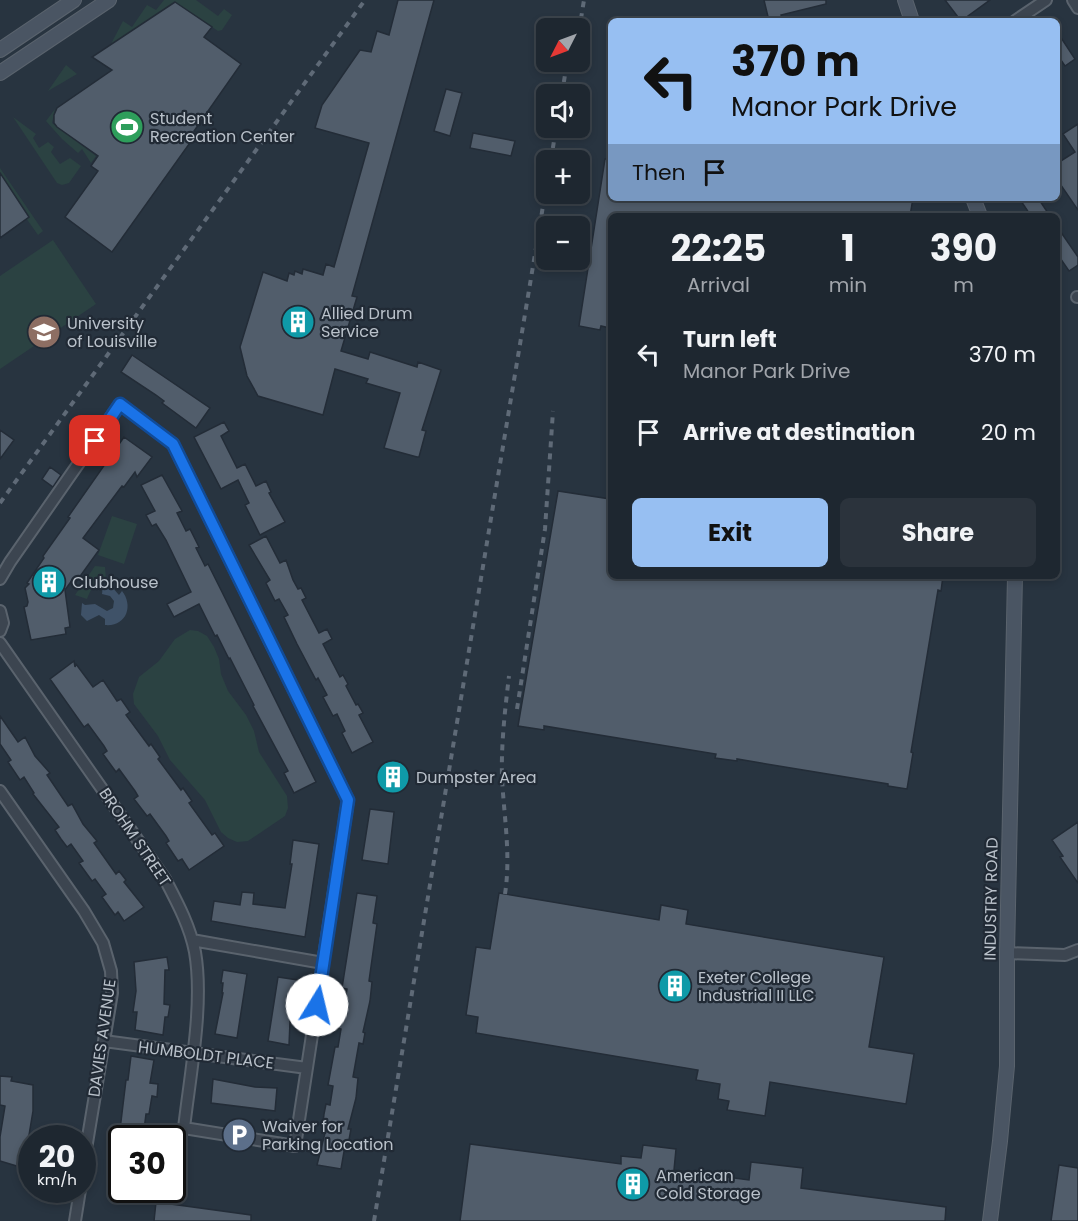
<!DOCTYPE html>
<html lang="en">
<head>
<meta charset="utf-8">
<style>
	body { margin:0; font-family:Poppins,sans-serif; background:#2b333c; color:#f1f3f6; height:100vh; display:flex; flex-direction:column; font-size:22px; white-space:nowrap }
	* { box-sizing:border-box; margin:0 }
	p { font-size:20px; color:#a1a5ab }
	.icon { flex:none; width:33px; height:33px; fill:none; stroke:currentColor; stroke-width:2; stroke-linecap:round; stroke-linejoin:round }
	.map { position:relative; flex:1; overflow:hidden }
	.panel { position:absolute; left:608px; top:213px; width:452px; height:366px; display:flex; flex-direction:column; background:#1e2730; border-radius:9px; box-shadow:0 3px 9px #0003,0 0 0 2px #3c444c }
	.panel>* { flex:none }
	.guide { position:absolute; left:608px; top:18px; width:452px; height:183px; border-radius:9px; box-shadow:0 3px 9px #0003,0 0 0 2px #3c444c; background:#97bff2; color:#111; overflow:hidden }
	.needle { width:39px; rotate:228deg }
	.controls { position:absolute; left:536px; top:18px; display:grid; gap:12px }
	.controls a { display:grid; place-items:center; width:54px; height:54px; border-radius:9px; background:#1e2730; box-shadow:0 3px 9px #0003,0 0 0 2px #3c444c; font-size:30px }
	.speed { position:absolute; left:18px; top:1125px; display:flex; gap:12px; font-size:30px; font-weight:700; text-align:center }
	.speed>* { display:grid; place-content:center; width:78px; height:78px; border-radius:50%; background:#1e2730; box-shadow:0 3px 9px #0003,0 0 0 2px #3c444c; line-height:1 }
	.speed small { font-size:15px; font-weight:400 }
	.speed .limit { border:3px solid #111; border-radius:9px; background:#fff; color:#111 }
	.pin { position:absolute; display:grid; place-items:center; width:51px; height:51px; color:#fff; margin:-26px; border-radius:12px; box-shadow:0 3px 9px #0006 }
	.me { position:absolute; width:66px; margin:-33px; rotate:9deg; stroke-linejoin:round; filter:drop-shadow(0 0 4px #0008) }
	.turn { display:flex; align-items:center; gap:21px; height:126px; padding:0 24px; font-size:27px }
	.turn .icon { width:78px; height:78px; stroke-width:2.5 }
	.turn b { display:block; font-size:42px; line-height:51px }
	.then { display:flex; align-items:center; height:57px; padding:0 24px; background:#0003; gap:12px; font-size:22px }
	.eta { display:flex; justify-content:space-evenly; align-items:center; height:102px; text-align:center }
	.eta b { font-size:36px; font-weight:700; line-height:42px }
	.cta { display:flex; gap:12px; margin-top:auto; padding:12px 24px }
	.cta a { flex:1; height:69px; border-radius:9px; background:#97bff2; color:#111; font-size:24px; font-weight:700; line-height:69px; text-align:center }
	.cta a+a { background:#2b333c; color:#f1f3f6 }
	ul { padding:0; list-style:none }
	li { display:flex; align-items:center; gap:18px; height:78px; padding:0 24px }
	li div { flex:1 }
	li b { display:block; font-size:22px }
	li em { font-style:normal }
	.map>svg:first-child { display:block }
	.green { fill:#2b4242 }
	.water { fill:#3f5268 }
	.building { fill:#515d6b; stroke:#232c37; stroke-width:1.5 }
	.lines { fill:none; stroke-linecap:round; stroke-linejoin:round }
	.minor-casing { stroke:#5a636d; stroke-width:14 }
	.secondary-casing { stroke:#5a636d; stroke-width:16 }
	.minor { stroke:#3c4550; stroke-width:10 }
	.secondary { stroke:#4a5563; stroke-width:14 }
	.rail { stroke:#5f6a77; stroke-width:4; stroke-dasharray:6 6; stroke-linecap:butt }
	.route-casing { stroke:#114b97; stroke-width:15 }
	.route { stroke:#1a73e8; stroke-width:10 }
	.labels { text-anchor:middle; dominant-baseline:central; stroke-width:4.5; stroke-linejoin:round; paint-order:stroke }
	.poi-label { font-size:16px; fill:#b9c1ca; stroke:#212a35; text-anchor:start }
	.street-label { font-size:16px; fill:#b9c1ca; stroke:#212a35 }
</style>
</head>
<body>
<div class="map">
<svg width="1078" height="1221" viewBox="0 0 1078 1221">
	<rect width="100%" height="100%" fill="#283440"/>
	<path class="green" d="M164,0H196L218,16L224,9L232,15L222,30L218,31L175,2L111,44L123,21L132,27L147,5L156,10Z
		M66,65L77,74L48,91Z
		M55,109L52,123L96,156L91,163L82,149L78,153L62,139L46,121Z
		M13,117L36,134L33,138L39,148L48,142L54,147L51,152L60,164L70,158L81,166L69,183L62,185L57,183Z
		M0,168L43,231L38,235L26,218L29,216L0,173Z
		M53,240L96,304L0,369V276Z
		M112,516L137,524L124,564L98,555Z
		M95,566L105,567L106,580C95,583 91,588 87,599L75,595Z
		M190,630L198,631L207,636L214,647L219,659L221,674L228,691L246,715L254,731L259,752L287,796L288,808L285,816L248,841L237,842L228,838L221,832L205,800L170,760L158,736L134,704L133,694L139,677L159,661L175,639Z"/>
	<path class="water" d="M106,584L111,586L119,595L122,591C134,606 126,627 105,625V619L99,615L87,621L81,615L82,603L85,605L95,604L107,611L113,608L114,601L110,596L102,594L103,585Z"/>
	<path class="building" d="M398,0H434L352,296L357,297L341,351L368,359L370,352L417,367L418,362L441,370L422,430L426,431L419,457H417L384,448L400,393L366,383L368,379L335,369L323,415L258,396L247,376L240,347L263,272L287,281L289,273L294,275L295,271L302,274L303,269L323,275L326,264L334,267L369,143L315,128L322,105L360,50L371,52L377,31L389,35Z
		M764,0H826V4L781,15L783,21H769Z
		M945,0H990L961,21Z
		M175,2L212,27L204,37L241,64L194,131L197,133L112,252L65,217L98,171L91,166L98,156L57,127L54,123V115L57,108L112,70L92,57Z
		M1056,30L1075,59L1065,66L1061,60L1056,64Z
		M446,89L462,93L450,136L434,131Z
		M1078,124V210L1056,178V164L1075,152L1063,134Z
		M473,133L515,141L511,156L470,148Z
		M605,159H610V198H913L910,216H610V328L601,326L600,330L579,326Z
		M0,173L29,217L0,238Z
		M1019,198H1038L1050,216H1031Z
		M1056,225L1078,257V265L1069,271L1056,252Z
		M132,355L210,408L196,428L162,403L164,401L156,395L121,372Z
		M224,422L229,431L221,436L237,468L245,464L256,486L266,481L271,492L269,493L285,522L260,535L245,505L249,503L238,480L221,489L194,437Z
		M0,430L14,440L0,459Z
		M124,437L152,457L137,477L135,472L124,487L122,486L83,538L99,550L76,582L73,579L65,590L70,627L65,628L66,634L31,640L24,607L27,606L28,602L25,588L29,584L27,583L44,558L43,556L70,518L68,517Z
		M50,467L61,475L53,487L42,479Z
		M162,475L182,511L177,513L186,531L190,529L199,547L196,548L205,566L208,564L222,592L316,782L294,793L284,773L288,771L253,706L254,705L230,658L229,659L217,635L215,636L199,604L174,617L167,604L191,592L166,540L156,524L152,526L146,515L155,511L141,485Z
		M558,491L610,499V576H943L941,591L938,590L911,752L913,753L907,789L888,786V784L737,759V761L715,758L716,754L544,726V730L518,726Z
		M266,536L280,563L286,560L293,580L298,589L301,588L306,598L302,600L319,633L327,629L332,639L323,644L340,677L343,675L348,684L346,686L356,705L358,704L363,713L359,715L373,742L352,753L342,733L345,731L337,714L333,716L323,697L327,695L318,678L316,680L297,644L284,617L288,615L279,599L275,601L266,583L270,580L249,545Z
		M74,661L75,667L76,664L93,687L103,680L117,701L121,699L130,712L126,715L149,746L151,744L160,757L158,759L181,790L183,788L192,801L189,803L212,835L215,833L224,846L189,870L182,859L178,861L166,843L169,841L166,836L150,814L147,816L134,799L138,796L135,791L119,769L116,772L103,754L107,751L104,746L88,724L84,727L50,679Z
		M0,716L18,742L25,737L35,756L50,773L47,775L68,806L72,804L83,824L97,841L94,843L116,874L119,871L126,880L124,882L144,907L124,921L118,912L115,915L102,897L106,894L95,879L92,881L79,863L83,861L71,844L67,847L61,839L55,830L59,827L33,794L34,793L24,777L20,780L8,762L11,760L0,744Z
		M370,809L394,812L388,864L362,860Z
		M1078,822V883L1060,857L1063,856L1052,840Z
		M293,840L319,844L305,937L211,921L214,901L240,905L242,892L254,893L253,904L285,908L292,864H290Z
		M357,893L377,896L373,923L377,924L369,981L372,982L370,1001L363,1032L365,1033L363,1044L359,1043L353,1077L358,1078L356,1098L348,1129H351L349,1140H346L341,1169L317,1165L327,1125L323,1124L324,1114L326,1104L330,1105L333,1086L328,1085L335,1047H338L341,1029L337,1028L340,1007H344L347,989L342,988Z
		M499,893L659,920L661,905L688,910L686,924L884,957L869,1047L914,1054L906,1104L770,1082L765,1116L727,1110L729,1101L718,1099L720,1084L696,1080L698,1070L476,1033L478,1017L466,1015L476,947L490,949Z
		M167,957L169,970H165L164,1004L170,1005L168,1017H165L163,1035L135,1030L137,1012H133L136,991L134,962Z
		M223,970L247,974L237,1038L215,1034L223,993H222L223,983H221Z
		M278,977L298,980L290,1022L289,1045L268,1041Z
		M131,1056L154,1060L150,1083L158,1084L157,1097L152,1096L149,1114H146L143,1138H119L126,1080H128Z
		M0,1076L12,1077L11,1081L33,1085V1111L25,1159L23,1165H20V1167L0,1161V1137L5,1106L0,1105Z
		M213,1079L255,1087L277,1088L275,1111L211,1103Z
		M470,1144L621,1164V1156L641,1158L643,1145L676,1149L674,1170L749,1180L751,1162L803,1168L801,1188L946,1207L945,1221H460Z
		M1059,1165L1078,1168V1221H1051Z
		M156,1202L251,1215V1221H154Z"/>
	<g class="lines">
		<g class="minor-casing">
			<path id="minor" d="M1073,0L1078,8
				M1015,21L1046,0
				M1077,297H1078
				M0,579L10,562L120,404L173,444L348,800L295,1146L184,1128C190,1075 204,1004 195,952C190,926 177,902 165,879L0,643
				M0,611L3,623L0,631
				M0,791L84,911L103,943L111,971L112,993L82,1173
				M192,940L323,963
				M1007,953L1065,955L1078,950
				M104,1041L307,1068
				M75,1221L80,1190"/>
		</g>
		<g class="secondary-casing">
			<path id="secondary" d="M905,0L912,21
				M0,50L74,0
				M0,73L109,0
				M973,198L980,216
				M990,1221L1000,1141L1007,1066V953L1015,576"/>
		</g>
		<use href="#minor" class="minor"/>
		<use href="#secondary" class="secondary"/>
		<path class="rail" d="M579,31L584,0
			M562,94L567,62
			M551,160L556,128
			M0,503L365,0
			M517,709L545,529L553,411
			M505,894C511,855 504,817 502,778C501,744 505,710 509,676
			M374,1221L546,188"/>
	</g>
	<g class="lines">
		<g class="route-casing">
			<path id="route" d="M95,441L120,404L173,444L348,800L317,1005"/>
		</g>
		<use href="#route" class="route"/>
	</g>
	<defs>
		<g id="stadium-disc" transform="scale(1.725)"><circle r="9.5" fill="#2e9e5b" stroke="#212a35"/><path d="M0-5a6.5 5 0 1 0 0 10a6.5 5 0 1 0 0-10ZM-3.5-1.8h7v3.6h-7Z" fill="#fff"/></g>
		<g id="building-disc" transform="scale(1.725)"><circle r="9.5" fill="#0f9aa8" stroke="#212a35"/><path d="M-4-6H4V6H1V3H-1V6H-4ZM-2.5-4.3h1.7v1.8h-1.7ZM.8-4.3h1.7v1.8H.8ZM-2.5-1h1.7V.8h-1.7ZM.8-1h1.7V.8H.8Z" fill="#fff"/></g>
		<g id="university-disc" transform="scale(1.725)"><circle r="9.5" fill="#8d6e63" stroke="#212a35"/><path d="M0-5L7-2L0 1L-7-2ZM-4 1L0 2.5L4 1V4Q0 6-4 4Z" fill="#fff"/></g>
		<g id="parking-disc" transform="scale(1.725)"><circle r="9.5" fill="#5c6f8a" stroke="#212a35"/><path d="M-3.5-5.5H1a3.5 3.5 0 0 1 0 7H-1V5.5H-3.5ZM-1-3.4V-.6H.8a1.4 1.4 0 0 0 0-2.8Z" fill="#fff"/></g>
	</defs>
	<g fill-rule="evenodd">
		<use href="#stadium-disc" x="127" y="127"/>
		<use href="#building-disc" x="298" y="322"/>
		<use href="#university-disc" x="44" y="332"/>
		<use href="#building-disc" x="49" y="582"/>
		<use href="#building-disc" x="393" y="777"/>
		<use href="#building-disc" x="675" y="986"/>
		<use href="#parking-disc" x="239" y="1135"/>
		<use href="#building-disc" x="633" y="1184"/>
	</g>
	<g class="labels">
		<g class="poi-label">
			<text x="150" y="118">Student<tspan x="150" dy="18">Recreation Center</tspan></text>
			<text x="321" y="313">Allied Drum<tspan x="321" dy="18">Service</tspan></text>
			<text x="67" y="323">University<tspan x="67" dy="18">of Louisville</tspan></text>
			<text x="72" y="582">Clubhouse</text>
			<text x="416" y="777">Dumpster Area</text>
			<text x="698" y="977">Exeter College<tspan x="698" dy="18">Industrial II LLC</tspan></text>
			<text x="262" y="1126">Waiver for<tspan x="262" dy="18">Parking Location</tspan></text>
			<text x="656" y="1175">American<tspan x="656" dy="18">Cold Storage</tspan></text>
		</g>
		<g class="street-label">
			<text transform="translate(135 837) rotate(56)">BROHM STREET</text>
			<text transform="translate(991 899) rotate(-89)">INDUSTRY ROAD</text>
			<text transform="translate(102 1038) rotate(-82)">DAVIES AVENUE</text>
			<text transform="translate(206 1055) rotate(7)">HUMBOLDT PLACE</text>
		</g>
	</g>
</svg>
<div class="controls">
<a><svg class="needle" viewBox="-14 -14 28 28"><path d="M0-13l5 13h-10z" fill="#e53935"/><path d="M0 13l5-13h-10z" fill="#a1a5ab"/></svg></a>
<a><svg class="icon" aria-label="sound" viewBox="0 0 24 24"><path d="M4 9h4l5-4v14l-5-4H4zM17 9q2 3 0 6"/></svg></a>
<a>+</a>
<a>−</a>
</div>
<div class="speed"><div>20<small>km/h</small></div><div class="limit">30</div></div>
<div class="pin" style="left:95px;top:441px;background:#d93025"><svg class="icon" aria-label="arrive" viewBox="0 0 24 24"><path d="M6 21V4h12l-3 4 3 4H6"/></svg></div>
<svg class="me" style="left:317px;top:1005px" viewBox="-20 -20 40 40"><circle r="19" fill="#fff"/><path d="M0-13L10 11 0 6-10 11z" fill="#1a73e8"/></svg>
<div class="guide">
<div class="turn"><svg class="icon" aria-label="left" viewBox="0 0 24 24"><path d="M17 20v-9H6M10 6l-5 5 5 5"/></svg><div><b>370 m</b>Manor Park Drive</div></div>
<div class="then">Then<svg class="icon" aria-label="arrive" viewBox="0 0 24 24"><path d="M6 21V4h12l-3 4 3 4H6"/></svg></div>
</div>
<section class="panel">
<div class="eta">
<div><b>22:25</b><p>Arrival</p></div>
<div><b>1</b><p>min</p></div>
<div><b>390</b><p>m</p></div>
</div>
<ul>
<li><svg class="icon" aria-label="left" viewBox="0 0 24 24"><path d="M17 20v-9H6M10 6l-5 5 5 5"/></svg><div><b>Turn left</b><p>Manor Park Drive</p></div><em>370 m</em></li>
<li><svg class="icon" aria-label="arrive" viewBox="0 0 24 24"><path d="M6 21V4h12l-3 4 3 4H6"/></svg><div><b>Arrive at destination</b></div><em>20 m</em></li>
</ul>
<div class="cta"><a>Exit</a><a>Share</a></div>
</section>
</div>
</body>
</html>
